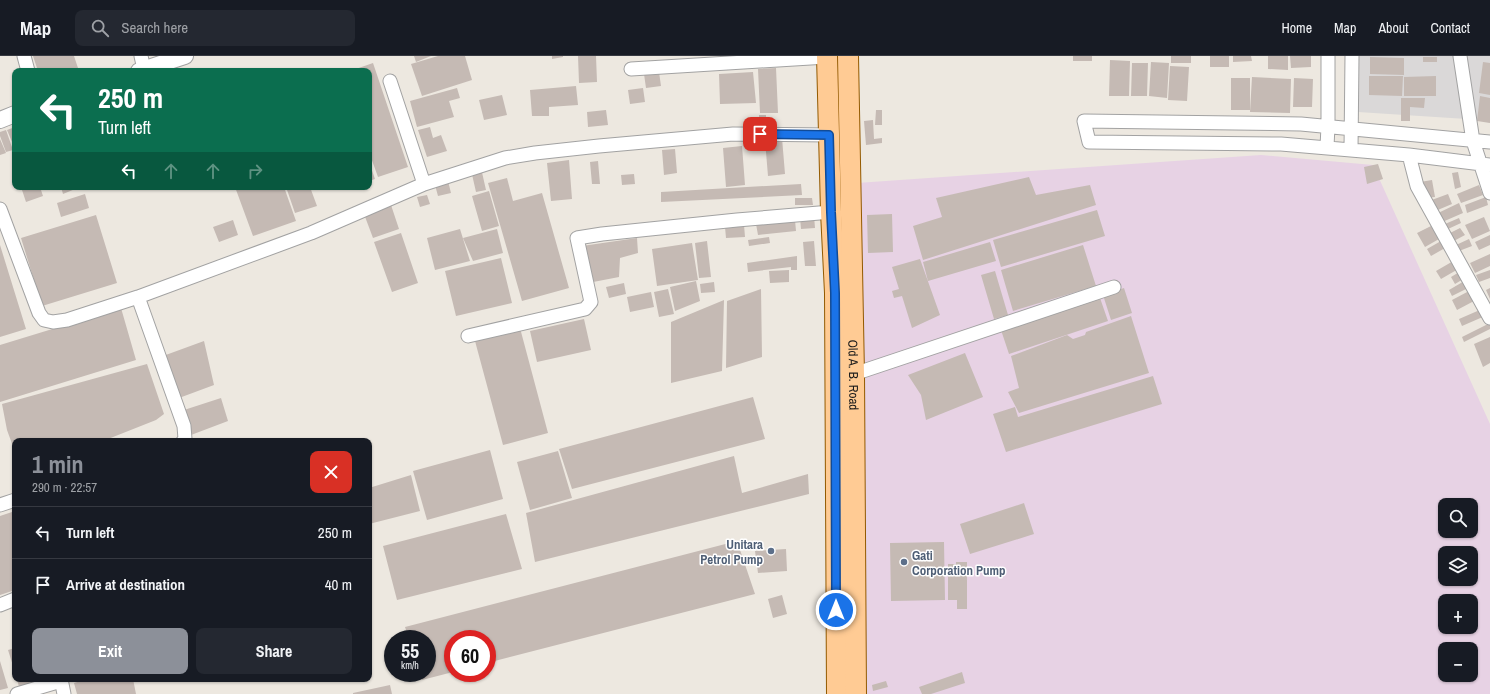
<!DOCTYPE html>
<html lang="en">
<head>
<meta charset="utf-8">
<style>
	body { margin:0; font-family:"Archivo Narrow",sans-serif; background:#242831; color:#f1f3f6; height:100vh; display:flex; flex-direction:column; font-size:15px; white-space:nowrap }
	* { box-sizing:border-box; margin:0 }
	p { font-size:13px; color:#9ea1a6 }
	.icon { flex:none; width:22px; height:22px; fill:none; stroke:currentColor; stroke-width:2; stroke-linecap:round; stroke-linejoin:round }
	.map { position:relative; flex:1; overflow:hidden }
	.panel { position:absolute; left:12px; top:382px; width:360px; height:244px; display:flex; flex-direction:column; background:#171b24; border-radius:8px; box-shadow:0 1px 3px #0004 }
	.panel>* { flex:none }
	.hud { position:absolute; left:12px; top:12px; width:360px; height:122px; border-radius:8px; box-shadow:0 1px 3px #0004; background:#0b6e4f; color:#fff; overflow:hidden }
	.buttons { position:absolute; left:1438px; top:442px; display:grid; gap:8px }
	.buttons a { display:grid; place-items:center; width:40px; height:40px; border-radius:8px; background:#171b24; box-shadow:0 1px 3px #0004; font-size:20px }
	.speed { position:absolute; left:384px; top:574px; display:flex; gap:8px; font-size:20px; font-weight:700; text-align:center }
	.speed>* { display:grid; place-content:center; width:52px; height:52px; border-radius:50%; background:#171b24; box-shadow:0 1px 3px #0004; line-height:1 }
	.speed small { font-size:10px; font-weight:400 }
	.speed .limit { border:6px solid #d22; background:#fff; color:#111 }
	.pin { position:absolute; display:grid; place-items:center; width:34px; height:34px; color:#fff; margin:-17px; border-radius:8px; box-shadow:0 2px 6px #0006 }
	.me { position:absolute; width:44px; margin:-22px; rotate:0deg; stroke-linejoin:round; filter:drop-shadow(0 0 3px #0008) }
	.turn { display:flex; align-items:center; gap:14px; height:84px; padding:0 20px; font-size:18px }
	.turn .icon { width:52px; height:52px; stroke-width:2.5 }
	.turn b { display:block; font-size:28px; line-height:34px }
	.lanes { display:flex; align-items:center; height:38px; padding:0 20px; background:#0003; justify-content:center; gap:20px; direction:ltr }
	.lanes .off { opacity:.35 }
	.round { display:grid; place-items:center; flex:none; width:42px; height:42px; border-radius:8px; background:#242831 }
	.head { display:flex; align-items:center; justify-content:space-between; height:68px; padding:0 20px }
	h1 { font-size:24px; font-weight:700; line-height:30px; color:#8c9099 }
	.button { display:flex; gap:8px; margin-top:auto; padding:8px 20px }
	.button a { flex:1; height:46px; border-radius:8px; background:#8c9099; color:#fff; font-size:16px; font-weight:700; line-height:46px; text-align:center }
	.button a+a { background:#242831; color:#f1f3f6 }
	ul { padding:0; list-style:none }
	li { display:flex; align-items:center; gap:12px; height:52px; padding:0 20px; border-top:1px solid #363941 }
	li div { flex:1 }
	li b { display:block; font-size:15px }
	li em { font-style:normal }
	header { display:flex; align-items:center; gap:24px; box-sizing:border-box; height:56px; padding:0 20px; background:#171b24; border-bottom:1px solid #363941 }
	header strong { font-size:19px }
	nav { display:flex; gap:22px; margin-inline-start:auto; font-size:14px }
	.search { width:280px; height:36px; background:#242831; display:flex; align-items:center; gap:10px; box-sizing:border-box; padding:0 14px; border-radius:8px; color:#9ea1a6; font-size:15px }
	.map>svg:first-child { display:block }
	.residential { fill:#dad8d8 }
	.industrial { fill:#e7d2e4; fill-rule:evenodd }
	.building { fill:#c5bab4 }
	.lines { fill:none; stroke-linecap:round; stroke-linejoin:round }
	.minor-casing { stroke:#a2a2a2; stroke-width:15 }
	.tertiary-casing { stroke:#a2a2a2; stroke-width:18 }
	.primary-casing { stroke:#935a00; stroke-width:22 }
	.minor { stroke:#fff; stroke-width:13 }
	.tertiary { stroke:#fff; stroke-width:16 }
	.primary { stroke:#ffcb94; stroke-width:20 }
	.route-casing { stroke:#114b97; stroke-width:10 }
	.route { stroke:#1a73e8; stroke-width:7 }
	.service-dot { fill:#5c6f8a; stroke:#fff; stroke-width:1.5 }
	.labels { text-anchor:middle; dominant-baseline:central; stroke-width:3; stroke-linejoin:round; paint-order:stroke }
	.street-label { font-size:13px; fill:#1b1b1b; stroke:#fff }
	.service-label { font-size:13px; font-weight:bold; fill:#4e5e75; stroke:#fff; text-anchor:end }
</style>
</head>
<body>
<header>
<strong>Map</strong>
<div class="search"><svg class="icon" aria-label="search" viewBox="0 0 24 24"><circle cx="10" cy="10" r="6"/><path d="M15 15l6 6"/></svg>Search here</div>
<nav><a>Home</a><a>Map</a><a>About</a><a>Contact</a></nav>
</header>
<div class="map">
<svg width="1490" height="638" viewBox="0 0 1490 638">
	<rect width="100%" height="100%" fill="#ede8e0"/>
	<path class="residential" d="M1359,0H1490V67L1482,64L1358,56Z"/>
	<path class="industrial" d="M1261,99L1373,109L1490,368V638H867L857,127ZM1445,449H1471V475H1445ZM1445,497H1471V523H1445ZM1445,545H1471V571H1445ZM1445,593H1471V619H1445Z"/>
	<path class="building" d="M33,0H74L79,15H38Z
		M414,0H431L416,6Z
		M438,0H465L472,24L422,40L411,8Z
		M552,0H563V1L552,3Z
		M578,0H596L597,26L579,27Z
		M1073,0H1092V5H1073Z
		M1171,0H1191V7H1171Z
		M1210,0H1229V11H1210Z
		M1233,0H1251L1252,5L1233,6Z
		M1268,0H1288V14L1268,13Z
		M1290,0H1311V11L1291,12Z
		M1370,1L1404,2V19L1370,18Z
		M1423,1H1437V6H1423Z
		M1110,4L1130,5L1129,40H1109Z
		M1151,6L1169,7L1167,42L1149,40Z
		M1483,6L1490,7V39L1479,37Z
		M373,7L408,111L378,121L369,96V15H350Z
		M1132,7H1148L1147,40H1131Z
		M1170,10L1189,11L1187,45L1168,44Z
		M776,12L778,57H760L758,13Z
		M659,16L661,30L646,32L644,18Z
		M753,16L756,47L720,48L719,18Z
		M1369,20H1403L1402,40L1369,39Z
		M1436,20V40H1404V21Z
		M1252,21L1291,23L1290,57L1250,56Z
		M1231,22H1250V54H1231Z
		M1294,22L1313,23L1312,51H1293Z
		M576,30L578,49L549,51V60H532L530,34Z
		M457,32L460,42L449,45L454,61L417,71L410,45Z
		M643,32L645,46L630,48L628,34Z
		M502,39L507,59L484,64L479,44Z
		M1480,40L1490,42V67L1477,65Z
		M1401,42H1425L1424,52L1410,51V65H1401Z
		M606,54L608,69L588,71L587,56Z
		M876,54H882V69H875Z
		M759,59H766V71L759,72Z
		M873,64L874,83L882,82V87L866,89L864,65Z
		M15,71V93L7,74Z
		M430,71L433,82L441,79L447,95L427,101L418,74Z
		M6,74L13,94L6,96L0,80V76Z
		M782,82L785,118L768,120L765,84Z
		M0,83L6,97L0,99Z
		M742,90L745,129L726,131L723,92Z
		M675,93L677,117L664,119L662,94Z
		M569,104L572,143L551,145L547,107Z
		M598,105L600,128H592L590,106Z
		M369,106L375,123L369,125Z
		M1378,108L1383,123L1367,128L1364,111Z
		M481,112L486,134L476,136L471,114Z
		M1458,116L1461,131L1455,133L1452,117Z
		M634,118L635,128L622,129L621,119Z
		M1029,121L1036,139L1090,129L1096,149L923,204L913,170L942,161L936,142Z
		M507,122L513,145L542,137L569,232L522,245L488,127Z
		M1432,124L1435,141L1425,142L1420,126Z
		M448,125L451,137L438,140L435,129Z
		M801,128L802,139L661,146V136Z
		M1479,129L1483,139L1461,147L1457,138Z
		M21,131H40L43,140L26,146Z
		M61,131H80L63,138Z
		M235,131H284L296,165L253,180Z
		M286,131H310L317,150L295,157Z
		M489,135L499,170L482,175L472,140Z
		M85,138L89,152L61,161L57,147Z
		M1448,138L1452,148L1433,156L1429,145Z
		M427,139L430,148L420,151L417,141Z
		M1486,141L1488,149L1467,157L1465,149Z
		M795,142H812L813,149H795Z
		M1459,147L1463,157L1440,167L1436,158Z
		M391,149L399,173L373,182L364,158Z
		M1097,154L1105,180L1001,211L993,184Z
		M892,158L893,196L868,197L867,159Z
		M96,159L117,227L42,250L21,182Z
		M814,160L815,172L801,173L800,162Z
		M1484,161L1490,175L1472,183L1465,169Z
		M1459,162L1461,167L1448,173L1445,168Z
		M233,164L238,179L219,186L213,171Z
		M795,164L796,175L758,179L756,168Z
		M744,169L745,181L726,182L725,171Z
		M1431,170L1439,183L1425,191L1417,177Z
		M1460,172L1465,179L1452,186L1448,178Z
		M460,173L470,205L435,214L427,182Z
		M497,173L503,197L473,205L463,182Z
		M401,177L418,227L392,236L374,186Z
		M1490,179V189L1479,194L1475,186Z
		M769,181L770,187L749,190L748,184Z
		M637,182L638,197L620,202L619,221L588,227L582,190Z
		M1469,183L1472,190L1459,195L1456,189Z
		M707,185L711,221L699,222L695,187Z
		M814,185L816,210H805L803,186Z
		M1441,185L1445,192L1431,200L1427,193Z
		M990,186L996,205L928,225L923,206Z
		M692,187L698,224L657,230L652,193Z
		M0,189L26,273L0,281Z
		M1083,189L1096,230L1013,255L1001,214Z
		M1490,198V210L1475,217L1470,207Z
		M797,200V214H791V211L748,216L747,207Z
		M501,202L512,247L456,260L445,215Z
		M920,203L940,259L912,272L902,240L894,242L892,235L899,233L892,211Z
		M1455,204L1460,212L1441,223L1436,215Z
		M789,214V226L770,227L769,215Z
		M1490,214V222L1479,226L1476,219Z
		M995,215L1008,259L994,263L981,219Z
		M1461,215L1465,222L1455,228L1451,221Z
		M1466,224L1470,231L1452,240L1449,234Z
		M696,225L700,245L675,255L670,231Z
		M714,226L715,236L701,237L700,228Z
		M624,227L626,238L609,242L606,231Z
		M1124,232L1132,257L1111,264L1103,239Z
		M1490,232V243L1486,234Z
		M668,233L674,258L659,261L654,236Z
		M761,233L762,301L726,312L727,245Z
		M1469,235L1474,245L1457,254L1452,244Z
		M651,236L654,251L630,256L627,241Z
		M1100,242L1108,265L1009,298L1001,274Z
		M724,244L722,315L671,327V266Z
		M121,252L136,304L0,346V289Z
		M1482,253L1485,260L1462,270L1459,263Z
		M1131,260L1149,317L1019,357L1008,336L1019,332L1011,300L1067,279L1073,283L1085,279L1086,276Z
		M584,263L591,294L537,306L530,275Z
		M1490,267V273L1464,286L1462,281Z
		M520,272L548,377L503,389L475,285Z
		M1490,281V307L1483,311L1474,288Z
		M204,285L214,329L179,342L163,300Z
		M965,297L983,341L926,364L921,339L908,319Z
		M147,308L164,358L156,364L103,385H15V396L7,374L2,348Z
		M1153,320L1162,348L1006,396L993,358L1015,351L1018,361Z
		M753,341L765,383L572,433L559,393Z
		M221,342L228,365L191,379L184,354Z
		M490,394L503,443L427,464L413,415Z
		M558,395L572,442L530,454L517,406Z
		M734,400L742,437L808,418L809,438L535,506L526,457Z
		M411,419L420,455L369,468V432Z
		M1024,447L1034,478L970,498L960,468Z
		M15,455V534L0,539V460Z
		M506,458L522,513L397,544L383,490Z
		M737,485L755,538L487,607V583H453V616L422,624L420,617H427V583H409L405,571Z
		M944,486L945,544L891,545L890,487Z
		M786,493L787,515L758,517L755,495Z
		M956,506H967V553H957V544H948V508H956Z
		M782,539L787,558L773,562L768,543Z
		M15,592V616L8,594Z
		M0,605L8,632L0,634Z
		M962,616L965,627L931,638H922L919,631Z
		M17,623H39L19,631Z
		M87,623H133L136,638H77L74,627Z
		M886,625L888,631L873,635L872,629Z
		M390,629L392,638H353V637Z"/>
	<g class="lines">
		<g class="minor-casing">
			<path id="minor" d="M24,0L28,15
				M141,0L144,13
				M1460,0L1473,85L1490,137
				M631,13L827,1
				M390,25L424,128
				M1490,86L1301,68L1084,65L1089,86L1281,88L1409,99L1490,109
				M1327,91L1328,70V0
				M1351,94L1352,0
				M1409,99L1417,130L1490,262
				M0,153L39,257L44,264L53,266L67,264L138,241L311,177L424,128L505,102L535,97L599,90L733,78L829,79
				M138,241L184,370L185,383L183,385
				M468,280L585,253L591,246L577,182L602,178L737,164L831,156
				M854,318L1114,231
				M0,449L15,444
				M0,549L15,543
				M61,623L64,638
				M17,638L61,625"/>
		</g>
		<g class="tertiary-casing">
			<path id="tertiary" d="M139,15L185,0
				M0,64L15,58"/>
		</g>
		<g class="primary-casing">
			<g id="primary">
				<path d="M827,0L831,156L835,237L837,638"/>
				<path id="s1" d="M848,0L854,318L856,638"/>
			</g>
		</g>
		<use href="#minor" class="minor"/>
		<use href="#tertiary" class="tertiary"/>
		<use href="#primary" class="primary"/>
	</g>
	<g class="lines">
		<g class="route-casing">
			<path id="route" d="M760,78L829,79L831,156L835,237L836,554"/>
		</g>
		<use href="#route" class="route"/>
	</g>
	<g class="service-dot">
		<circle cx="771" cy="495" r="4"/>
		<circle cx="904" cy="506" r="4"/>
	</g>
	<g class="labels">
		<g class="street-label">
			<text stroke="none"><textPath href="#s1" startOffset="319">Old A. B. Road</textPath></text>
		</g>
		<g class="service-label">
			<text x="763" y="488">Unitara<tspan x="763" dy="15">Petrol Pump</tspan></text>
			<text x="912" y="499" text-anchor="start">Gati<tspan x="912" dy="15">Corporation Pump</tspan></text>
		</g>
	</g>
</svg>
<div class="buttons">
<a><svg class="icon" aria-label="search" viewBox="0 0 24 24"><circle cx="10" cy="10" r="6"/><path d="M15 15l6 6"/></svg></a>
<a><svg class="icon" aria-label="layers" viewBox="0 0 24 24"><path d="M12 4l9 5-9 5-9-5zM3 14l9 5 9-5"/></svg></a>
<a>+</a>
<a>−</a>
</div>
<div class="speed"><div>55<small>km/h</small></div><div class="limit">60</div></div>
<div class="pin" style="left:760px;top:78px;background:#d93025"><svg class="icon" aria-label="arrive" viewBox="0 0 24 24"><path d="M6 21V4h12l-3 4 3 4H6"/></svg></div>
<svg class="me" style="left:836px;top:554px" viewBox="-20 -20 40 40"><circle r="17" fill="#1a73e8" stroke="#fff" stroke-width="3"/><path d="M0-11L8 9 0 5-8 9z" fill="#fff"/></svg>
<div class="hud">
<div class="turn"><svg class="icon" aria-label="left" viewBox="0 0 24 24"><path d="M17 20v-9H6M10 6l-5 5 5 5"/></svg><div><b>250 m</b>Turn left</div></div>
<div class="lanes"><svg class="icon" aria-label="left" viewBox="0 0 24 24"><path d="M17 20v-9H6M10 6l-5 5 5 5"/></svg><svg class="icon off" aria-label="ahead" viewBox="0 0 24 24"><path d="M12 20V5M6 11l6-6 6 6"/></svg><svg class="icon off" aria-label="ahead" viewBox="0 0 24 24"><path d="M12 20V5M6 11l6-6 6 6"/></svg><svg class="icon off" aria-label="right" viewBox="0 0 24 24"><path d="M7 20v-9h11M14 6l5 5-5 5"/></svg></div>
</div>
<section class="panel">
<div class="head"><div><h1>1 min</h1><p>290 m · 22:57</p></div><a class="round" style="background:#d93025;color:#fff"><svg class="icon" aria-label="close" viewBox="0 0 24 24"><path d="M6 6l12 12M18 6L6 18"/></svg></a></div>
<ul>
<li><svg class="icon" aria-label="left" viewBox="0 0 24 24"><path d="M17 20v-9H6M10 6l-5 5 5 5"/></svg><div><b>Turn left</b></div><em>250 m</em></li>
<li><svg class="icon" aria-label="arrive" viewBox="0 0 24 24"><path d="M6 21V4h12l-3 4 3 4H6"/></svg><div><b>Arrive at destination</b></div><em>40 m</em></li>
</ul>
<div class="button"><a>Exit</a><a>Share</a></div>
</section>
</div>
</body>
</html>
